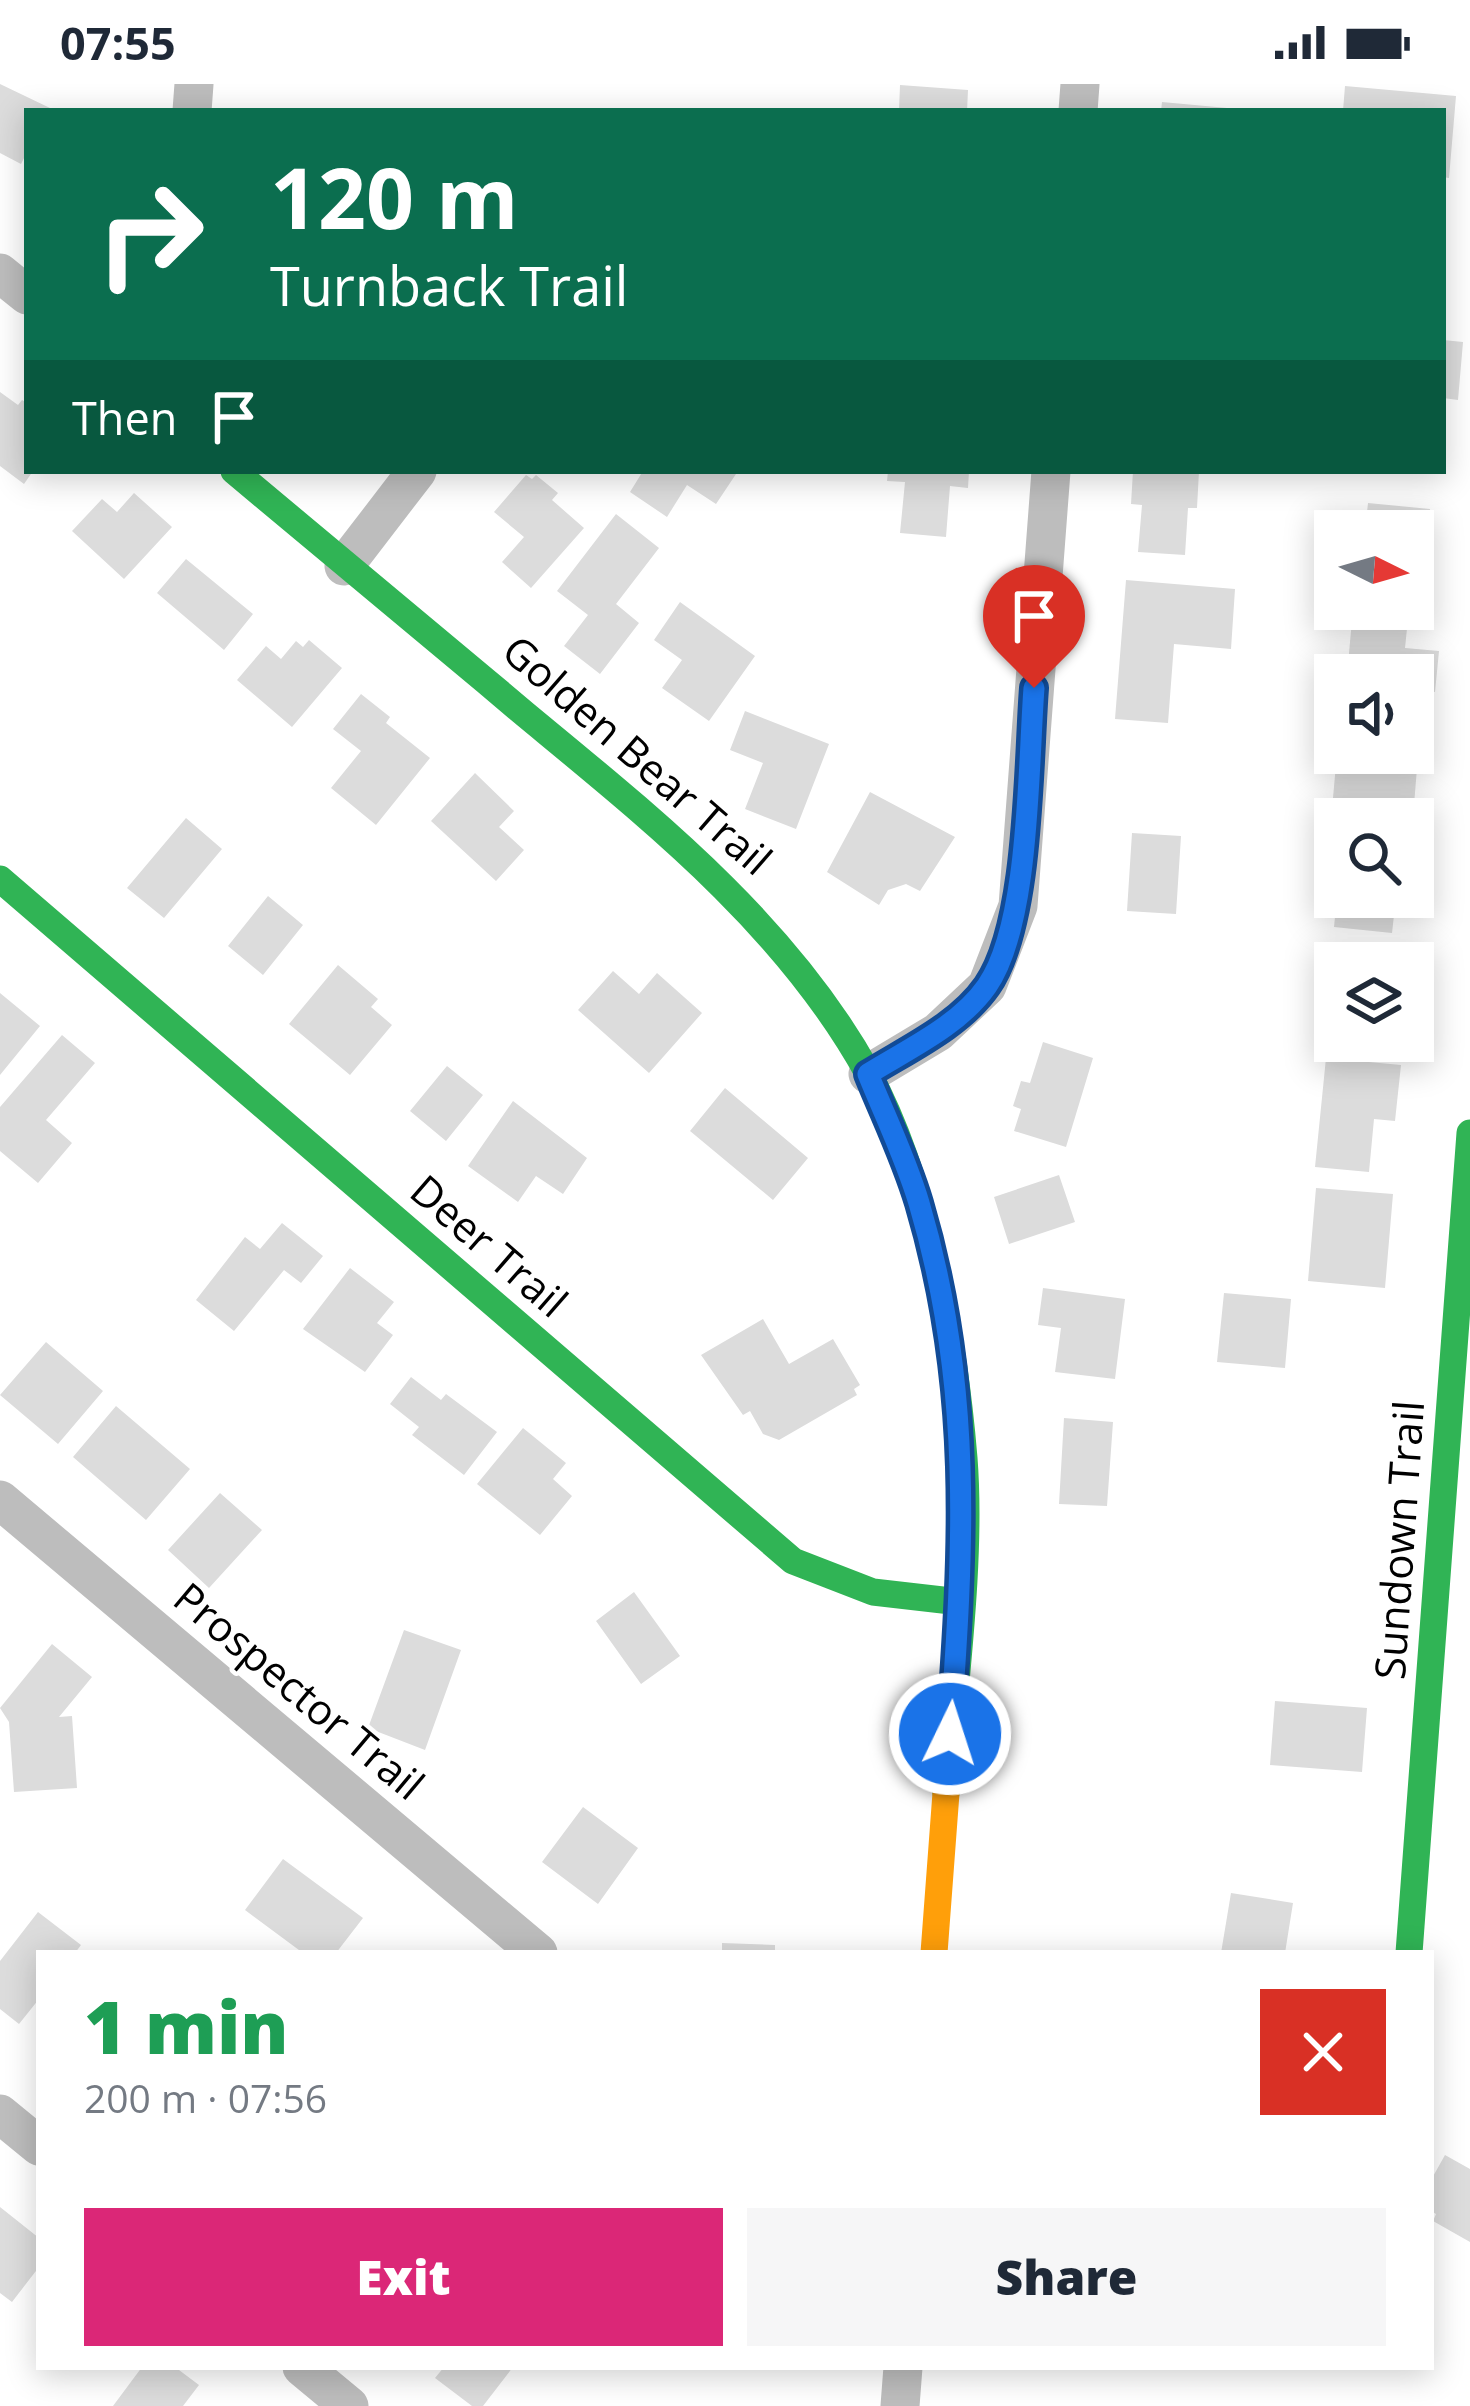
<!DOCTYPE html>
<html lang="en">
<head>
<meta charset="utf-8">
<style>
	body { margin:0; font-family:"Open Sans",sans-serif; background:#f6f6f7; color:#1f2937; height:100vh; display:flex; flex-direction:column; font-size:45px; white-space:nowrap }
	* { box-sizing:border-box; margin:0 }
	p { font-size:39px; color:#747a83 }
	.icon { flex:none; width:66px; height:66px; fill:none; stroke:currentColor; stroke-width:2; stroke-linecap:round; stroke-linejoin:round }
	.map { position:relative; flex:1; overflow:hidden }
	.side { position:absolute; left:36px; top:1866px; width:1398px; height:420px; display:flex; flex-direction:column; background:#fff; border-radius:0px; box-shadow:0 6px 30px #0003 }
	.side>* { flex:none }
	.hud { position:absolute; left:24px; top:24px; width:1422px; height:366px; border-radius:0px; box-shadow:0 6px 30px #0003; background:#0b6e4f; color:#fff; overflow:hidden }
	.needle { width:78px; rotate:95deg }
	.buttons { position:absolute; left:1314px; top:426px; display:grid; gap:24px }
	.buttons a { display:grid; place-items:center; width:120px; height:120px; border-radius:0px; background:#fff; box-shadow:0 6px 30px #0003; font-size:60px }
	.pin { position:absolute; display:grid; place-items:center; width:102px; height:102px; color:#fff; margin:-123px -51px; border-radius:50% 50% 50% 0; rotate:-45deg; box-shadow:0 0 12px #0007 }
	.pin .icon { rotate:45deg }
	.me { position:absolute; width:132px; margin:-66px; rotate:4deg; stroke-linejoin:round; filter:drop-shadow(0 0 9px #0008) }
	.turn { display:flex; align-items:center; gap:42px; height:252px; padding:0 48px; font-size:54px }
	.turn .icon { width:156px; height:156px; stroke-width:2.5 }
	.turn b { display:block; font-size:84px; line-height:102px }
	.then { display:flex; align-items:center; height:114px; padding:0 48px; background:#0003; gap:24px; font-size:45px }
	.round { display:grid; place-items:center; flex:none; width:126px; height:126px; border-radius:0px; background:#f6f6f7 }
	.overview { display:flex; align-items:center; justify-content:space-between; height:204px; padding:0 48px }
	h1 { font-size:72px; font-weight:800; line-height:90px; color:#1e9e55 }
	.action { display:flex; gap:24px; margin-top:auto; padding:24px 48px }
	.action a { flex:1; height:138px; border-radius:0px; background:#db2777; color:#fff; font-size:48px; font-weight:800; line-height:138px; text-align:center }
	.action a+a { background:#f6f6f7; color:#1f2937 }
	.status { display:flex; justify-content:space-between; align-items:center; height:84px; padding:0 60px; background:#fff; direction:ltr }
	.status svg { height:33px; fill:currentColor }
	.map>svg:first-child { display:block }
	.building { fill:#dcdcdc }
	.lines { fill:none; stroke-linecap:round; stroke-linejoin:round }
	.street { stroke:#bdbdbd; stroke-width:39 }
	.fast { stroke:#30b455; stroke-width:27 }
	.slow { stroke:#ff9f0a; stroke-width:27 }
	.route-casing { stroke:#114b97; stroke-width:30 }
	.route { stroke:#1a73e8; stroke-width:21 }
	.labels { text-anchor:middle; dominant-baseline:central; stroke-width:9; stroke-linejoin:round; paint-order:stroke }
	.street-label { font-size:42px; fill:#000; stroke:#fff }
</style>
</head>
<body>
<div class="status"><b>07:55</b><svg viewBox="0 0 49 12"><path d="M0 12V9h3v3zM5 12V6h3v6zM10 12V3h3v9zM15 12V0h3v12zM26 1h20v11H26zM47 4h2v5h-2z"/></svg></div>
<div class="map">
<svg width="1470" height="2322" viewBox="0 0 1470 2322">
	<rect width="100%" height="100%" fill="#fff"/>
	<path class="building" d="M0,0L50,24L27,27V68L21,80L0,69Z
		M900,1L968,6L967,27H899Z
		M1345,2L1456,12L1449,94L1443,93V27H1343Z
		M1162,18L1227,24V27H1161Z
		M1443,256L1463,258L1458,316L1443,314Z
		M0,308L18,321L22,316L27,319V387H33L24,400L0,382Z
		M643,387H738L716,420L687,401L667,433L630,408Z
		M888,387H969L968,404L950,402L946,453L900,449L905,398L887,397Z
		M1133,387H1199L1197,424H1188L1185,471L1138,468L1142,421L1131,420Z
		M526,391L532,395L536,391L558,409L552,416L584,444L531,504L502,478L524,453L494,428Z
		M134,409L172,443L124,495L72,447L102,415L117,428Z
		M1368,419L1430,425L1424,480L1413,479V447H1365Z
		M616,430L659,464L616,520L639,539L600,590L564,562L588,531L557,507Z
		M186,475L253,530L224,566L157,509Z
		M1126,496L1235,505L1231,565L1174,560L1168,639L1115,635Z
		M680,518L755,572L709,637L662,604L682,576L654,556Z
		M1353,525H1409L1405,564L1439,567L1435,608L1413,606V591H1347Z
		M309,556L342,584L292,643L237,596L266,562L281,575L296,557L303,563Z
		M361,610L390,633L386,639L430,674L376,741L331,704L361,667L333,645Z
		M745,627L829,660L796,745L745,725L763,679L730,666Z
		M1337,669H1388L1387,682L1417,684L1414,721L1333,714Z
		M475,689L514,727L499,743L524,766L496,797L431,737Z
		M870,708L955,753L920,807L906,800L888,806L879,821L827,788Z
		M186,734L222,765L164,834L127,804Z
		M1132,749L1181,752L1176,830L1127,827Z
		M268,812L303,841L263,891L228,862Z
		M1337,813H1396L1392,849L1334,843Z
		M338,881L378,915L371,923L392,941L350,991L289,940Z
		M613,887L639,910L657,889L702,929L649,989L578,926Z
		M1319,890L1335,891V957H1358L1357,969L1315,966Z
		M0,909L40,942L0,991Z
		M62,951L95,979L46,1036L72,1059L38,1099L0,1067V1023Z
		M1043,958L1093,974L1066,1063L1014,1047L1021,1025L1013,1022L1021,997L1030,999Z
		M1326,974L1401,981L1395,1037L1374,1035L1369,1088L1315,1083Z
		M447,982L483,1011L446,1057L410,1027Z
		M725,1004L808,1074L773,1116L690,1047Z
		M513,1017L587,1074L563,1110L536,1092L518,1118L468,1082Z
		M1059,1091L1075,1138L1009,1160L994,1113Z
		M1316,1104L1393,1110L1385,1204L1308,1197Z
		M282,1139L323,1172L301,1199L284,1186L234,1247L196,1216L245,1153L260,1165Z
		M350,1184L394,1218L377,1239L393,1251L365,1288L303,1245Z
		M1043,1204L1125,1215L1115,1295L1055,1288L1061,1244L1038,1241Z
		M1224,1209L1291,1215L1285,1284L1217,1278Z
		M763,1235L789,1280L833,1255L860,1301L854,1305L857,1311L779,1356L763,1350L750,1327L743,1331L701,1271Z
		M46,1258L103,1307L58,1360L0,1311Z
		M411,1293L441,1316L446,1310L497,1348L464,1391L412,1351L419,1343L390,1320Z
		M116,1322L190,1385L146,1436L73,1373Z
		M1064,1334L1113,1338L1107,1422L1059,1420Z
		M523,1344L566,1379L553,1395L572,1412L540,1451L477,1400Z
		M220,1409L262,1446L209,1504L168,1466Z
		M634,1508L680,1572L641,1600L596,1537Z
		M404,1546L461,1566L425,1666L368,1644Z
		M52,1560L92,1593L59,1633L72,1632L77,1704L14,1708L9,1638L0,1624Z
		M1275,1617L1367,1624L1362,1688L1270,1681Z
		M583,1723L638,1764L598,1820L542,1778Z
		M283,1775L363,1834L336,1869H303L245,1826Z
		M1231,1809L1293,1819L1285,1869H1221Z
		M38,1828L81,1861L75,1869H39V1915L19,1940L0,1925V1877Z
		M722,1859L775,1861V1869H722Z
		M1445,2071L1470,2085V2158L1433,2137L1436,2130L1431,2127V2096Z
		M0,2123L39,2154V2183L12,2218L0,2209Z
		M142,2283H175L199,2301L183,2322H113Z
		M444,2283H513L483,2322H472L435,2294Z"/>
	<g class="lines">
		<path class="street" d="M192,27L194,0
			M1078,27L1080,0
			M0,189L27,211
			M344,482L417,387
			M868,990L938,948L987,902L1018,822L1051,387
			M0,1416L538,1869
			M0,2030L39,2062
			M302,2283L349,2322
			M900,2322L903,2283"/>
		<path class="fast" d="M234,387C331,468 429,549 526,631C653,736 787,842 868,989C926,1096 954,1253 964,1374C972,1477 954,1604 946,1709
			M0,795L793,1477L873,1508L960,1518
			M1409,1869L1470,1049"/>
		<path class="slow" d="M934,1869L946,1709"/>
	</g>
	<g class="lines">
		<g class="route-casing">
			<path id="route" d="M950,1650C964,1463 973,1301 919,1119C906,1075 885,1032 868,990C908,965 959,942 987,902C1030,840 1028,682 1034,604"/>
		</g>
		<use href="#route" class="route"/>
	</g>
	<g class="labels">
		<g class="street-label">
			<text transform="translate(638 670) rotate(41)">Golden Bear Trail</text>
			<text transform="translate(490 1161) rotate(41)">Deer Trail</text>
			<text transform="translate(1398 1456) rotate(-86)">Sundown Trail</text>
			<text transform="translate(300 1606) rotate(40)">Prospector Trail</text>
		</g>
	</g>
</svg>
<div class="buttons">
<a><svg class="needle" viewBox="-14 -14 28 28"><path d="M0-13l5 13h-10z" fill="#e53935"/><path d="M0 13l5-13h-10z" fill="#747a83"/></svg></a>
<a><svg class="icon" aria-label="sound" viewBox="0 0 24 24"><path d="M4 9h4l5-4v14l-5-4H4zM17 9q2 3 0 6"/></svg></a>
<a><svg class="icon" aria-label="search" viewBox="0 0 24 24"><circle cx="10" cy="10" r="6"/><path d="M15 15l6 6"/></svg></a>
<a><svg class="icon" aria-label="layers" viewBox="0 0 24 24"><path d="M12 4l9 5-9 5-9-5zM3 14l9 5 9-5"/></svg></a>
</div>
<div class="pin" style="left:1034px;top:604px;background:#d93025"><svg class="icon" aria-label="arrive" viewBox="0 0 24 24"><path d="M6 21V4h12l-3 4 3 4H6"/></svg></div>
<svg class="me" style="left:950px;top:1650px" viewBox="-20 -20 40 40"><circle r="17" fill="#1a73e8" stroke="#fff" stroke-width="3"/><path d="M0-11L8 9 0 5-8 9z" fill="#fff"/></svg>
<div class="hud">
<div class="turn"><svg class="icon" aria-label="right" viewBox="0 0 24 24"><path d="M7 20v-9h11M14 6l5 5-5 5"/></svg><div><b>120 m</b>Turnback Trail</div></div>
<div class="then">Then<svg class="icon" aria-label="arrive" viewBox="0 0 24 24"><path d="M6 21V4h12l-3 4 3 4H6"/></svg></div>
</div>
<section class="side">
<div class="overview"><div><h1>1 min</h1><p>200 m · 07:56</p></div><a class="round" style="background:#d93025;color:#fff"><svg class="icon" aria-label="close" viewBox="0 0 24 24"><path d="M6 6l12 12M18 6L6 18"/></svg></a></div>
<div class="action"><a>Exit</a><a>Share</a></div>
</section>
</div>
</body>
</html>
